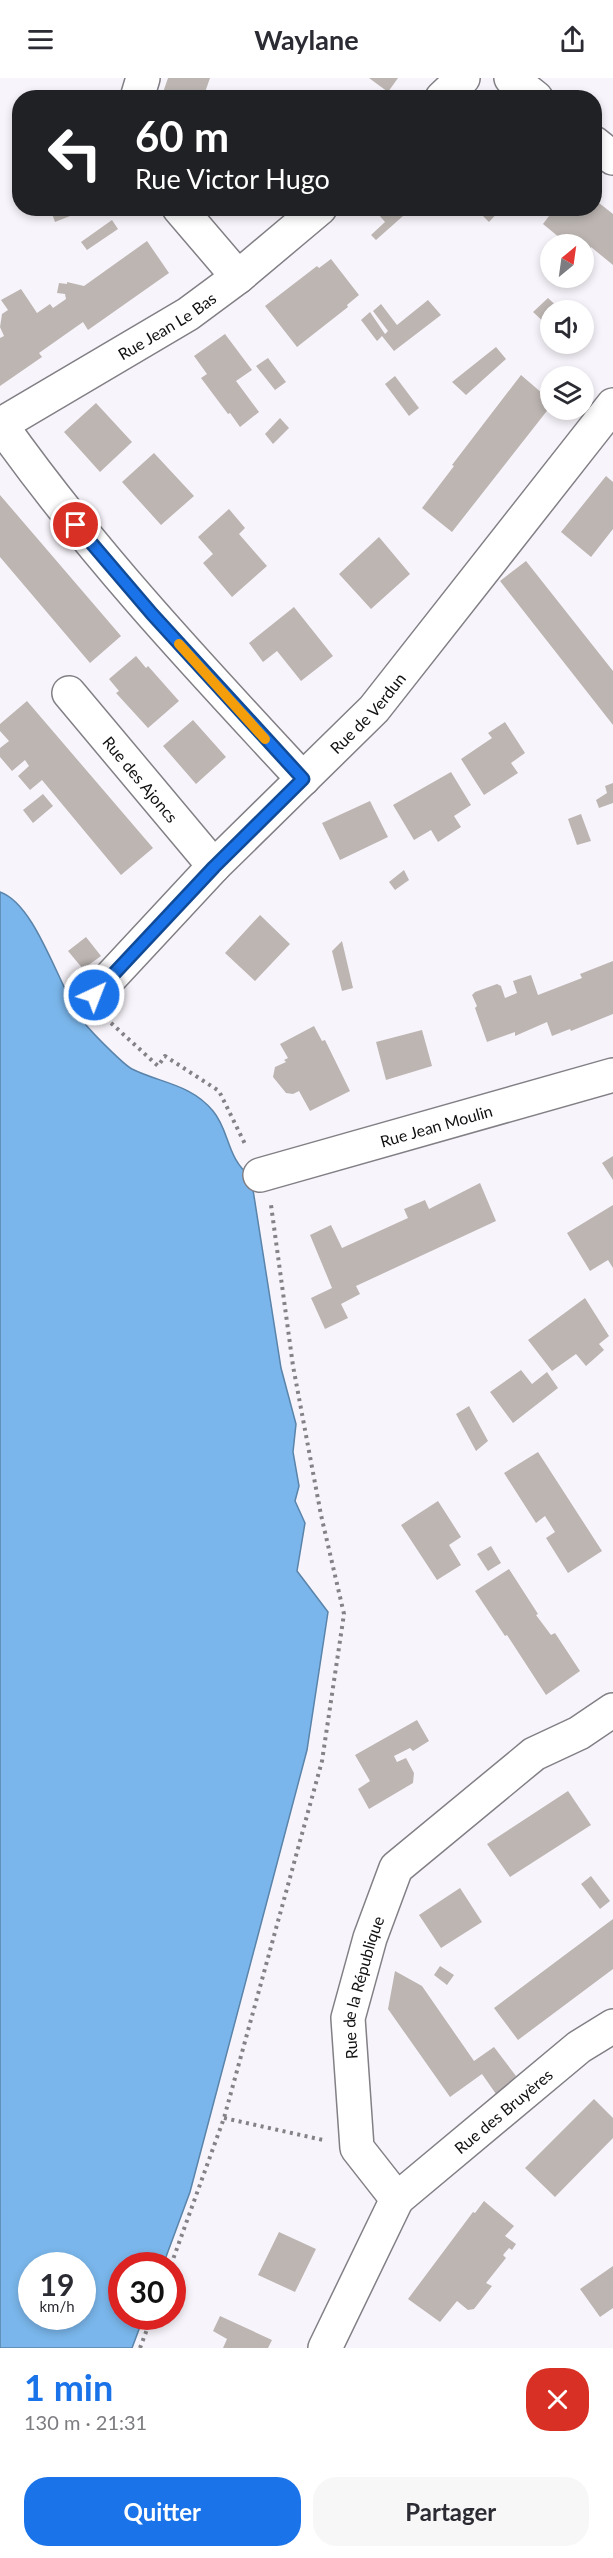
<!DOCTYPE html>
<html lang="fr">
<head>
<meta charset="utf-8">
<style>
	body { margin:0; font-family:Lato,sans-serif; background:#f7f7f7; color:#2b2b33; height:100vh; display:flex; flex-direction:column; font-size:22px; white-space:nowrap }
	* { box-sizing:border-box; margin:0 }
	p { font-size:20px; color:#7c7c81 }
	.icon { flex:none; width:33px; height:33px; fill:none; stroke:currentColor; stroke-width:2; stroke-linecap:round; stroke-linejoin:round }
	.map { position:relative; height:2270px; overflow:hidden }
	.panel { display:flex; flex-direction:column; background:#fff; flex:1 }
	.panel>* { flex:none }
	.banner { position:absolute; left:12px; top:12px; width:590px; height:126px; border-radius:24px; box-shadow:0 3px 9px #0003; background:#202124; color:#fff; overflow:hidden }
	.needle { width:39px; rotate:29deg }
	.tools { position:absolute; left:540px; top:156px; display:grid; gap:12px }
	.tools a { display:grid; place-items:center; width:54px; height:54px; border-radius:50%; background:#fff; box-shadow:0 3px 9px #0003; font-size:30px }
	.speed { position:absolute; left:18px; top:2174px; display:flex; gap:12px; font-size:30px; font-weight:700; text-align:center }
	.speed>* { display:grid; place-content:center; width:78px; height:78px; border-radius:50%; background:#fff; box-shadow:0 3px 9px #0003; line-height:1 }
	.speed small { font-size:15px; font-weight:400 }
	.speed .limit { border:9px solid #d22; background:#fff; color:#111 }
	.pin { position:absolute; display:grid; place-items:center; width:51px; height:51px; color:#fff; margin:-26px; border:3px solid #fff; border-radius:50%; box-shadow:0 2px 6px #0007 }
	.me { position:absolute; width:66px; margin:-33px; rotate:43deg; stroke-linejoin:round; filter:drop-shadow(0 0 4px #0008) }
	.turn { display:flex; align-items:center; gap:21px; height:126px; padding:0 24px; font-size:27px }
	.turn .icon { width:78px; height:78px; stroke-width:2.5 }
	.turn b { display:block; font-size:42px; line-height:51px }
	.round { display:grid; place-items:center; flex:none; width:63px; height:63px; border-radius:24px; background:#f7f7f7 }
	.head { display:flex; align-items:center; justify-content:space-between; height:102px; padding:0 24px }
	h1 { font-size:36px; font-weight:700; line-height:45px; color:#1a73e8 }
	.action { display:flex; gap:12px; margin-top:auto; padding:12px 24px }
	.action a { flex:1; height:69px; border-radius:24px; background:#1a73e8; color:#fff; font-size:24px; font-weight:700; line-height:69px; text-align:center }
	.action a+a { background:#f7f7f7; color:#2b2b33 }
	header { display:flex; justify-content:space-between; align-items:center; height:78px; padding:0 24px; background:#fff; font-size:27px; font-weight:700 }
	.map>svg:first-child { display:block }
	.water { fill:#7ab6eb; stroke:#5a84aa; stroke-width:1.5; fill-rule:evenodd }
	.building { fill:#bcb5b2 }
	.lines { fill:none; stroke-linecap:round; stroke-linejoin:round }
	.minor-casing { stroke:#827f85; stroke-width:36 }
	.path { stroke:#848286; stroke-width:4; stroke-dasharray:3 4.5; stroke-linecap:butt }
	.minor { stroke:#fff; stroke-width:33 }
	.route-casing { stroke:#114b97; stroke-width:15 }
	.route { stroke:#1a73e8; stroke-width:10 }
	.slow { stroke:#f59e0b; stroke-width:10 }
	.labels { text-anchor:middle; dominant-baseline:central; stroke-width:4.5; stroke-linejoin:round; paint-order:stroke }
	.street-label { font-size:16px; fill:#100f11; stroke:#f8f4fb }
</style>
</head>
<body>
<header><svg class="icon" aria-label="menu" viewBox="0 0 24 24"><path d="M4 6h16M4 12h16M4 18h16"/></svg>Waylane<svg class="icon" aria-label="share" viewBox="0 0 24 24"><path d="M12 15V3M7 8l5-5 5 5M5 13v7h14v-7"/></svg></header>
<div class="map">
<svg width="613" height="2270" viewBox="0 0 613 2270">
	<rect width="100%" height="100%" fill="#f8f4fb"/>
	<path class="water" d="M0,814C37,827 59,911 83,943C89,952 124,987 132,991C160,1005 191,1006 213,1033C230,1053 226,1080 251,1099L281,1290L296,1346L293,1374L299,1408L295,1423L305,1445L297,1493L328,1534L307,1672L190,2114L163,2187H122V2238H144L132,2270H0ZM32,2187H82V2238H32Z"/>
	<path class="building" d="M168,0H210L203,20H161Z
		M369,0H398L388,14Z
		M594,121L613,136V187L591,169L584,180V166H555L560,160L543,146L555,130H594Z
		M50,130H90L55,144Z
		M373,130H412L376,162L371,157L385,144Z
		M475,130H502L489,144Z
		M112,142L118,151L87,172L81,164Z
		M147,163L169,195L88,252L83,244L39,275L42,279L0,308V260L4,258L0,249L2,236L8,232L1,222L21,211L37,235L50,226L53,230L66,221L65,216L57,215L59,205L67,206V204L84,208Z
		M331,181L359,217L347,227L348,229L297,269L265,228L317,188L319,190Z
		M548,220L561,232H550V244L547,247L533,234Z
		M428,222L441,237L394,273L382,258L377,263L361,242L370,234L385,256L388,253L373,233L381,226L397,247Z
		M225,256L252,292L236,303L259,334L240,349L230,335L228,336L201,300L207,296L194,278Z
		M496,269L506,281L466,317L452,304Z
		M268,280L286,304L275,312L256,288Z
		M521,297L550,322V329L452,454L422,430L454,388L452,387Z
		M395,298L419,330L409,338L385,306Z
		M96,325L132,364L100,394L64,354Z
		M280,340L289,350L273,366L265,356Z
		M154,375L194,418L161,447L122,404Z
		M606,398L613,404V451L591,479L561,454Z
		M0,417L121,558L90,585L0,479Z
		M229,431L245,450L239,456L267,488L232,519L203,485L213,476L198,459Z
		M379,459L410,496L371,531L339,496Z
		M526,483L613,593V647L500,503Z
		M294,529L333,578L301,603L277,573L263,584L249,565Z
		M136,578L146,590L148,588L179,623L148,650L116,615L119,613L109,601Z
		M27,623L153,770L121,797L42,702L30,712L18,698L29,688L25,682L12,693L0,679V670L9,663L0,653V646Z
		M193,642L226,679L196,706L163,668Z
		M505,644L525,675L511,685L518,695L484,717L461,681L492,660L488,655Z
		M451,694L471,727L454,738L461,749L438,764L431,752L414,762L393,727Z
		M613,705V725L599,730L596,722L607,715L605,708Z
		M43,716L53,728L33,745L23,732Z
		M370,723L388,759L340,782L322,745Z
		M581,736L591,763L577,767L568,741Z
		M404,792L409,802L395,812L389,804Z
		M260,837L290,866L255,903L225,875Z
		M86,859L101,878L83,891L68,873Z
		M342,863L353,910L342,913L332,873Z
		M613,883V936L571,953L570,951L552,958L547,944L515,958V954L487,964L475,930L477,928L472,917L475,914L497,906L501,908L505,920L517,915L513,903L531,897L538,917L582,900L580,896Z
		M314,948L322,963L325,962L350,1013L310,1033L299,1013L293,1016L286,1015L273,999L275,989L286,984L284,982L288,980L280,966Z
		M422,952L432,988L386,1002L376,964Z
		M613,1078V1102L602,1085Z
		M480,1105L496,1143L356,1208L360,1216L341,1226L348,1240L325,1251L311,1220L332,1210L310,1157L331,1147L342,1170L408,1140L404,1131L425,1122L429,1131Z
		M613,1127V1190L608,1182L590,1193L567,1155Z
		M585,1220L609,1258L599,1266L604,1272L586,1288L576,1276L552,1293L528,1262Z
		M521,1292L532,1306L547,1294L558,1310L513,1345L490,1314Z
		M469,1328L488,1363L476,1373L456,1336Z
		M538,1374L602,1473L568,1495L546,1460L555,1454L545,1438L536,1445L504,1395Z
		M438,1423L461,1459L449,1467L461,1487L437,1502L401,1447Z
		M491,1468L501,1485L488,1493L477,1476Z
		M509,1491L538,1536L536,1537L551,1557L555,1555L580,1593L546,1617L507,1557L505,1558L475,1513Z
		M417,1642L429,1663L413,1673L410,1670L394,1678L397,1684L406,1680L414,1695L413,1705L369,1731L358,1711L370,1703L355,1677Z
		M568,1713L591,1747L510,1799L487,1766Z
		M591,1798L610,1823L600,1831L581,1806Z
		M460,1810L482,1844L441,1870L419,1837Z
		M613,1841V1891L518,1962L494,1930Z
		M440,1888L454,1897L447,1907L434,1897Z
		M395,1893L422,1908L474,1983L494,1969L516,1998L496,2016L482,1996L450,2019L388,1931Z
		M594,2021L613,2040V2060L555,2119L525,2090Z
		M484,2123L514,2148L505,2158L516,2166L512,2172L509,2170L503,2177L506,2180L486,2205L492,2208L474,2231L468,2232L457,2223L440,2244L408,2221L473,2134L475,2135Z
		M279,2154L316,2171L295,2214L258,2197Z
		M613,2188V2230L600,2239L580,2211Z
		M220,2238L272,2262L268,2270H223L227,2261L213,2253Z"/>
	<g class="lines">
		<g class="minor-casing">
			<g id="minor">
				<path d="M511,0L536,20"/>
				<path d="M137,20L143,0"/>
				<path d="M442,20L463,0"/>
				<path d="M594,65L613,80"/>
				<path d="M179,130L238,199"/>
				<path id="s1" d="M0,347L188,236L238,199L320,130"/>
				<path d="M1,347C91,474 197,587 303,701"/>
				<path id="s2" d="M69,615L214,788"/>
				<path id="s3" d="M94,917L214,788L374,631L613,327"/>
				<path id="s4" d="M260,1097L613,997"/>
				<path id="s5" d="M397,2121L579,1969L613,1948"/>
				<path id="s6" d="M325,2270L397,2121L357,2070L348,1940L370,1860L396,1790L534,1676L579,1655L613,1632"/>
			</g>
		</g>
		<path class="path" d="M111,945L158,988L165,978L219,1013L246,1068
			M224,2040L323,2062
			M171,2187L224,2040L322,1683L344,1536L321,1437L293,1288L271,1127
			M140,2270L152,2238"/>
		<use href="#minor" class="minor"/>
	</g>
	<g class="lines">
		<g class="route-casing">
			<path id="route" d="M76,447L152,536L303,701L214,789L94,917"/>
		</g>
		<use href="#route" class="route"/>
		<path class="slow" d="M179,566L265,661"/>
	</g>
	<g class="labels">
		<g class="street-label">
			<text stroke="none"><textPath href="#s1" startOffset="194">Rue Jean Le Bas</textPath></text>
			<text stroke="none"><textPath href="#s3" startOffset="393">Rue de Verdun</textPath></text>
			<text stroke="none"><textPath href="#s2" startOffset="112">Rue des Ajoncs</textPath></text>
			<text stroke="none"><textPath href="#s4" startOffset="183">Rue Jean Moulin</textPath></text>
			<text stroke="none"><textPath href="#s6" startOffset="393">Rue de la République</textPath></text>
			<text stroke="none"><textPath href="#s5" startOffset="138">Rue des Bruyères</textPath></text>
		</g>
	</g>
</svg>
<div class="tools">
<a><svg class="needle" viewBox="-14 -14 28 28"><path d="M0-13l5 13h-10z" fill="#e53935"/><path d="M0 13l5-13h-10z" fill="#7c7c81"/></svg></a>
<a><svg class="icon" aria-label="sound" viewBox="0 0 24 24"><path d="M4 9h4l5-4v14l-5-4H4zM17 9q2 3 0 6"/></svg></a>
<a><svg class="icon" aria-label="layers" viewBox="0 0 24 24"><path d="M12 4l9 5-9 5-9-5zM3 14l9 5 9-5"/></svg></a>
</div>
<div class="speed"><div>19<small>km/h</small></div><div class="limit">30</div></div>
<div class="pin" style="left:76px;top:447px;background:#d93025"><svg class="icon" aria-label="arrive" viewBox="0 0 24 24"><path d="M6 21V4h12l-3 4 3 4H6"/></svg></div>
<svg class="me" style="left:94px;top:917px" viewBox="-20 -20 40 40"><circle r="17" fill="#1a73e8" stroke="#fff" stroke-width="3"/><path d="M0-11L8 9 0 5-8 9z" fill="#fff"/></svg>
<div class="banner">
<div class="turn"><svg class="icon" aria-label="left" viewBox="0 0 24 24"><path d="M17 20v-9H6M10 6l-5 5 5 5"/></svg><div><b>60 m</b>Rue Victor Hugo</div></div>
</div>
</div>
<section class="panel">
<div class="head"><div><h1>1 min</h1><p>130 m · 21:31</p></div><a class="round" style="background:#d93025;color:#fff"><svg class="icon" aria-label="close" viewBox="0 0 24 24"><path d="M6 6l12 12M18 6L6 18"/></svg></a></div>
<div class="action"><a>Quitter</a><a>Partager</a></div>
</section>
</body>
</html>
